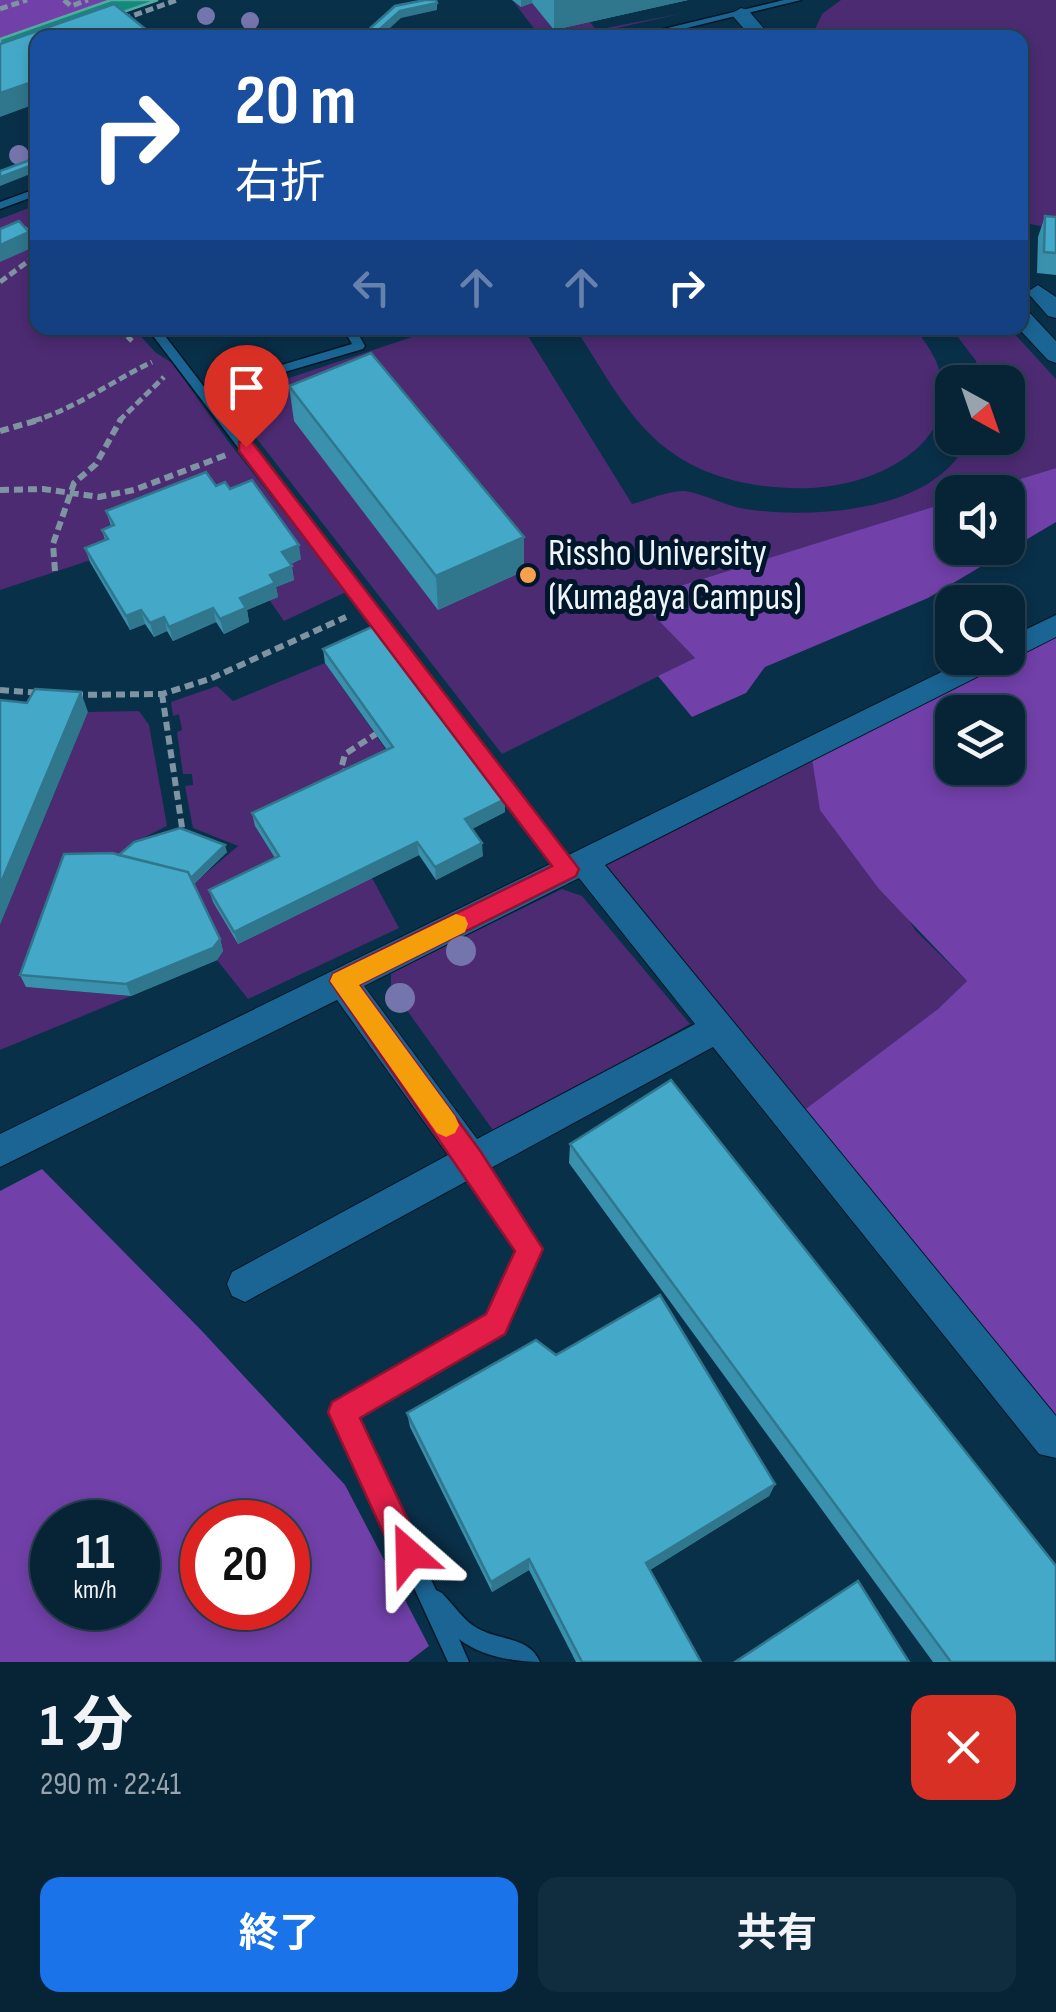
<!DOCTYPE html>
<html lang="ja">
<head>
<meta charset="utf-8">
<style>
	body { margin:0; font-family:"Sofia Sans Condensed","Noto Sans JP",sans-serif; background:#102c3f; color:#f1f3f6; height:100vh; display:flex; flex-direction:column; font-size:38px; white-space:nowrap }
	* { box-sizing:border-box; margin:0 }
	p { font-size:32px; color:#98a4ad }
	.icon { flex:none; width:55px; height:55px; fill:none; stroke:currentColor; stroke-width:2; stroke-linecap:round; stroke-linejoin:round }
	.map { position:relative; height:1662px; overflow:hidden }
	.details { display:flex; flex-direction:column; background:#072437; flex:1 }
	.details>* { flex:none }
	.hud { position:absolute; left:30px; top:30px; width:998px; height:305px; border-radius:20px; box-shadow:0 5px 15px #0003,0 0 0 2px #284152; background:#1a4fa0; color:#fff; overflow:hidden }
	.needle { width:65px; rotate:140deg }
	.tools { position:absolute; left:935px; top:365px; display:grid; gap:20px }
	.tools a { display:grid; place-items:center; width:90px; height:90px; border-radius:20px; background:#072437; box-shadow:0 5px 15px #0003,0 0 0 2px #284152; font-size:50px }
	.speed { position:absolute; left:30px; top:1500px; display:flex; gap:20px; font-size:50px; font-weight:700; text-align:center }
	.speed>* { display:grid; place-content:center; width:130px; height:130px; border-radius:50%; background:#072437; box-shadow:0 5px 15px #0003,0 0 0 2px #284152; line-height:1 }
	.speed small { font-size:25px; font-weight:400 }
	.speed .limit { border:15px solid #d22; background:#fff; color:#111 }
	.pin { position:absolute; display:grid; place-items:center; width:85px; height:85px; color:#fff; margin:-102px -42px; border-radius:50% 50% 50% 0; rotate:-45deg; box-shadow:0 0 10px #0007 }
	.pin .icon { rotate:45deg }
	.me { position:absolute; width:110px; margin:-55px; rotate:335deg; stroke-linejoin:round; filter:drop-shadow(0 0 8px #0008) }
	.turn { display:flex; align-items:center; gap:35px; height:210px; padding:0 40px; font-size:45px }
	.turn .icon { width:130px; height:130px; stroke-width:2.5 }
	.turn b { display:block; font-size:70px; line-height:85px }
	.lanes { display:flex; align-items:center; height:95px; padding:0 40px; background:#0003; justify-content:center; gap:50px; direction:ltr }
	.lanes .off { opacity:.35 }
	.round { display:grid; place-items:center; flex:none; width:105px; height:105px; border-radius:20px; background:#102c3f }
	.overview { display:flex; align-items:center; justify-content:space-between; height:170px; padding:0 40px }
	h1 { font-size:60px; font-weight:700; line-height:75px }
	.primary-button { display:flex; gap:20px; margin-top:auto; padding:20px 40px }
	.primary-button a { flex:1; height:115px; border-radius:20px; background:#1a73e8; color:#fff; font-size:40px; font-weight:700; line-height:115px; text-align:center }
	.primary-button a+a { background:#102c3f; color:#f1f3f6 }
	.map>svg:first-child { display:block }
	.green { fill:#4c2b72 }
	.forest { fill:#7140a9; fill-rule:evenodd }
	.water { fill:#138a7c; stroke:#55aaa2; stroke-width:2.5 }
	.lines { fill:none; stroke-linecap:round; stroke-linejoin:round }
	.lane-casing { stroke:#031726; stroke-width:3 }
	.street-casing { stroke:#031726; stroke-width:2 }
	.path-far1 { stroke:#7e94a3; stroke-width:5; stroke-dasharray:8 4; stroke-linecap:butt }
	.path { stroke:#7e94a3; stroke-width:6; stroke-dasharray:9 5; stroke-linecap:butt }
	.lane { fill:#1a6594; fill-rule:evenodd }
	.street { fill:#1a6594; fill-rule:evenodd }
	.tree { fill:#7575ad }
	.wall { fill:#3a91ad }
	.shaded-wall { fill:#30768d }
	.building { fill:#44a9c9; stroke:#30768d; stroke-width:2.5 }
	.route { fill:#e11d48; stroke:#92132f; stroke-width:2.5 }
	.slow { fill:#f59e0b }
	.poi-dot { fill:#f8a14b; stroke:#00172b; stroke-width:4 }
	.labels { text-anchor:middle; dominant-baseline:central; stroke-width:10; stroke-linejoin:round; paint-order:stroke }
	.poi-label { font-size:38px; fill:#eef5fa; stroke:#00172b; text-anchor:start }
</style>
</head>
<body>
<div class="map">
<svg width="1056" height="1662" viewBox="0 0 1056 1662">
	<rect width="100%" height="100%" fill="#093049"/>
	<path class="green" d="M841,0H1056V229L1020,222V38H816L813,34L822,14Z
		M513,1L521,7L532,3L554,30L590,22L596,30L684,13L576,37H530L539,35Z
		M37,205L38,328H133L155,352L172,363L231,445L346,592L284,621L270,601L111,525L118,539L112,553L0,590V219Z
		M421,328H523L632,504C647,500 670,490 685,491C705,494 725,506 745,509C812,519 938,513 969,438H1008V382H981L976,361L951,328H1009L1056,379V468L978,492H952V501L639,599L695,658L502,754L226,399L424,333Z
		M575,328H914C991,416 903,483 812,488C762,490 707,480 667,449C627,419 602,368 575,328Z
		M325,663L394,761L256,827L282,869L372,878L399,928L248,999L217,960L223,951L192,885L238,846L193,828L185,786L193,785L192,774H183L177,732L182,730L179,714L173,716L171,702L217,686L233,701Z
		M139,711L149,725L167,826L129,845L26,987L131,996L0,1050V925L88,712Z
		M812,758L915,930L967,981L938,1009L803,1111L599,869Z
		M562,889L582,896L690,1024L495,1133L391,988V973Z"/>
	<path class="forest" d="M0,0H111L0,39Z
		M1056,468V522L928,598L765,667L746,693L692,717L658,676L695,658L638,599L952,501V548H1008V492H978Z
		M1056,632V1421L803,1111L938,1009L967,981L879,889L820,810L812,758ZM952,712H1008V768H952Z
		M42,1169L201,1330L345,1485L429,1646L408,1662H0V1191ZM52,1522H138V1608H52ZM202,1522H288V1608H202Z"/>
	<path class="water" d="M111,0H158L51,37L38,38L0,55V39Z"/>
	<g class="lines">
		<g class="lane-casing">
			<path id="lane" d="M784,0H801L646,38H626Z
				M38,188V195L0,209V202Z
				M147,328H159L205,388L352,344L343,328H355L365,346L363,349L210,394L572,865L575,869L572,873H562Z
				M472,1152L478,1154L536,1243L539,1249L536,1255L501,1330L354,1416L436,1590L442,1593C453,1604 464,1621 477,1628C499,1641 529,1636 540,1662C514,1662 480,1656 459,1639L469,1662H448L333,1412L335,1405L489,1318L520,1250L466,1166L463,1160L466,1154Z"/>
		</g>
		<g class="street-casing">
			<path id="street" d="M741,8L748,10L772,38H752L731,14Z
				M1038,285L1056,297V318L1048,316L1027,292Z
				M1020,309L1028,311L1056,341V363L1048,360L1018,328Z
				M1056,615V637L605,865L1056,1416V1458L1039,1454L713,1047L245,1302L232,1296L227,1284L232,1272L448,1155L337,1000L0,1167V1134L970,658H1008V638ZM579,878L695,1024L477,1139L364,986Z"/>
		</g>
		<path class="path-far1" d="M64,0L71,6L88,0
			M0,9L27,0
			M123,19L177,0
			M24,228L38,241
			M0,282L38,254
			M119,328L132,341
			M33,421C75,409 112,381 152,362
			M119,421L164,377"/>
		<path class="path" d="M0,431L42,419
			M0,490L43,489L99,497L134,490L226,455
			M55,571L53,544L74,483L96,464L121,419
			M0,690L42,693
			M162,694L183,834
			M74,695L162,694L210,679L346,617
			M347,777L341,769L345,754L376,734"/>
		<use href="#lane" class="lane"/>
		<use href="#street" class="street"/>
	</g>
	<g class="tree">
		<circle cx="206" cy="16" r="9"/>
		<circle cx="250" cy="21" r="9"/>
		<circle cx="19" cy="155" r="10"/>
		<circle cx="461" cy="951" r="15"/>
		<circle cx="400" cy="998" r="15"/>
	</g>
	<path class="wall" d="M512,0H688L554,30L532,3L521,7Z
		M1045,216L1056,217V275L1037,273L1038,237Z
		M289,386L524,571L438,610L294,421Z
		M216,486L230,489L301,559L291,564L294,580L276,587L278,597L247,610L249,622L224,634L216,622L173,641L167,631L154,637L145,624L130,630L90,562L85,548L105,540L102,530L111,526L106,511Z
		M323,649L505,799V812L472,829L483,856L436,880L419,855L238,944L213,902L209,890L275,858L255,826L252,813L387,750L325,663Z
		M227,852L194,884L220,939L223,951L217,960L131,996L26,987L20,975L119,855Z
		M570,1144L1056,1662H933L569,1163Z
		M556,1355L775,1484L769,1496L650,1570L701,1662H576L529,1570L492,1592L410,1427L407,1413Z"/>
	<path class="shaded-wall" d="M521,0H532V3L521,7Z
		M554,0H688L554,30Z
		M437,3V10L401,18L379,38H368L400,11Z
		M38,80V103L0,117V93Z
		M38,163V171L0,186V177Z
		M29,232L34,247L0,262V245Z
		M524,537V571L438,610L436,576Z
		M299,545L301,559L285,566L282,552Z
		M292,566L294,580L276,587L278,597L247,610L249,622L224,634L220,619L240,598L270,575Z
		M213,608L216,622L173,641L169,627Z
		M141,610L145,624L130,630L126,616Z
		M164,617L167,631L154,637L150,623Z
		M81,692L88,712L0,925V885Z
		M505,799V812L466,832L465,819Z
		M417,842L419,855L238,944L234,932Z
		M482,843L483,856L436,880L435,867Z
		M225,845L227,852L192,885L190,878Z
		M220,939L223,951L217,960L131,996L126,984Z
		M775,1484L769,1496L643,1574L646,1563Z
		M529,1559V1570L492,1592L491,1582Z"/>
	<path class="building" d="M425,0H436L437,3L400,11L371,37L353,38L365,33L395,6Z
		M114,4L153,35L148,38H38V59L34,60L38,63V80L0,93V44Z
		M38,157V163L0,177V171Z
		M1045,216L1056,217V253L1044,252Z
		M38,220V230L31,223Z
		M19,221L29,232L0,245V229Z
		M371,353L524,537L436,576L289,386Z
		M206,472L216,486L225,482L230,489L252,480L299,545L282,552L292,566L270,575L275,583L240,598L246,608L220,619L213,608L169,627L164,617L150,623L141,610L126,616L85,548L108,539L102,530L114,525L106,511Z
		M376,625L505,799L465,819L482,843L435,867L417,842L234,932L209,890L279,856L252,813L393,747L323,649Z
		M35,689L81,692L0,885V700L27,703Z
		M180,828L225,845L191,878L188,872L119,855L134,842Z
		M112,853L188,872L220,939L213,948L126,984L20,975L64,854Z
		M671,1080L1056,1566V1662H951L570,1144Z
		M660,1295L775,1484L646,1563L701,1662H582L529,1559L491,1582L407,1413L536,1340L556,1355Z
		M858,1581L909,1662H735Z"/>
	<path class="route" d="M246,440L252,442L579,869L576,876L359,985L481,1152L543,1249L505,1334L360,1418L424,1554L420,1565L409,1569L398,1565L328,1412L332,1402L486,1314L515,1251L330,981L333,974L552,866L239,451V442Z"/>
	<path class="slow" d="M456,914L465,917L468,924L465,932L359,985L455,1116L459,1125L455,1133L446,1137L437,1133L330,981L333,974Z"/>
	<circle class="poi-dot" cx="528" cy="575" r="10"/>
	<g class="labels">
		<g class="poi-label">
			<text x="548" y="553">Rissho University<tspan x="548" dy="44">(Kumagaya Campus)</tspan></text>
		</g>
	</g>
</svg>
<div class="tools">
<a><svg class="needle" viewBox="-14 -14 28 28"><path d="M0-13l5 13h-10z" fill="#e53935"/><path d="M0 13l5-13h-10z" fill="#98a4ad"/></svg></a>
<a><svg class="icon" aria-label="sound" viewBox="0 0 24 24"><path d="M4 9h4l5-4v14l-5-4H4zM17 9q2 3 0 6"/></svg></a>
<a><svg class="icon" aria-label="search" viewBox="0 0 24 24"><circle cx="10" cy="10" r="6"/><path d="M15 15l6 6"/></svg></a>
<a><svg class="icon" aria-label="layers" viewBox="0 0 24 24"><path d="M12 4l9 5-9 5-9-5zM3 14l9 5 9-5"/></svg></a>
</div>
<div class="speed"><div>11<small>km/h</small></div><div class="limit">20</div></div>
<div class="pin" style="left:246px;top:447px;background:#d93025"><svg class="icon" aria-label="arrive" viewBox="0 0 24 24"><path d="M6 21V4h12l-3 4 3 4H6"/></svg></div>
<svg class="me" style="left:409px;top:1554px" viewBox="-20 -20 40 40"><path d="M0-17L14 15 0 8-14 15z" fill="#e11d48" stroke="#fff" stroke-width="4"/></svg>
<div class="hud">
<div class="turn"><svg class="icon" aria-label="right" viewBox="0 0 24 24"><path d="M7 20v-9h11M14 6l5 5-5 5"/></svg><div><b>20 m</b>右折</div></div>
<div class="lanes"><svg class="icon off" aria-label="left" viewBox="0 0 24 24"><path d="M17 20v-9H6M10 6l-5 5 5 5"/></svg><svg class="icon off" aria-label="ahead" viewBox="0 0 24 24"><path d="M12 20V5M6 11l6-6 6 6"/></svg><svg class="icon off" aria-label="ahead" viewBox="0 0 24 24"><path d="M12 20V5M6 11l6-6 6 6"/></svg><svg class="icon" aria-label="right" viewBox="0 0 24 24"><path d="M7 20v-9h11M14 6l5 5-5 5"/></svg></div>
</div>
</div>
<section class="details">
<div class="overview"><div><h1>1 分</h1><p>290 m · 22:41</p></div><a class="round" style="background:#d93025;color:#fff"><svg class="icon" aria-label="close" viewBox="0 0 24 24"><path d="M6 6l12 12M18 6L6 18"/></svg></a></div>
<div class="primary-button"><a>終了</a><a>共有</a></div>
</section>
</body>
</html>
